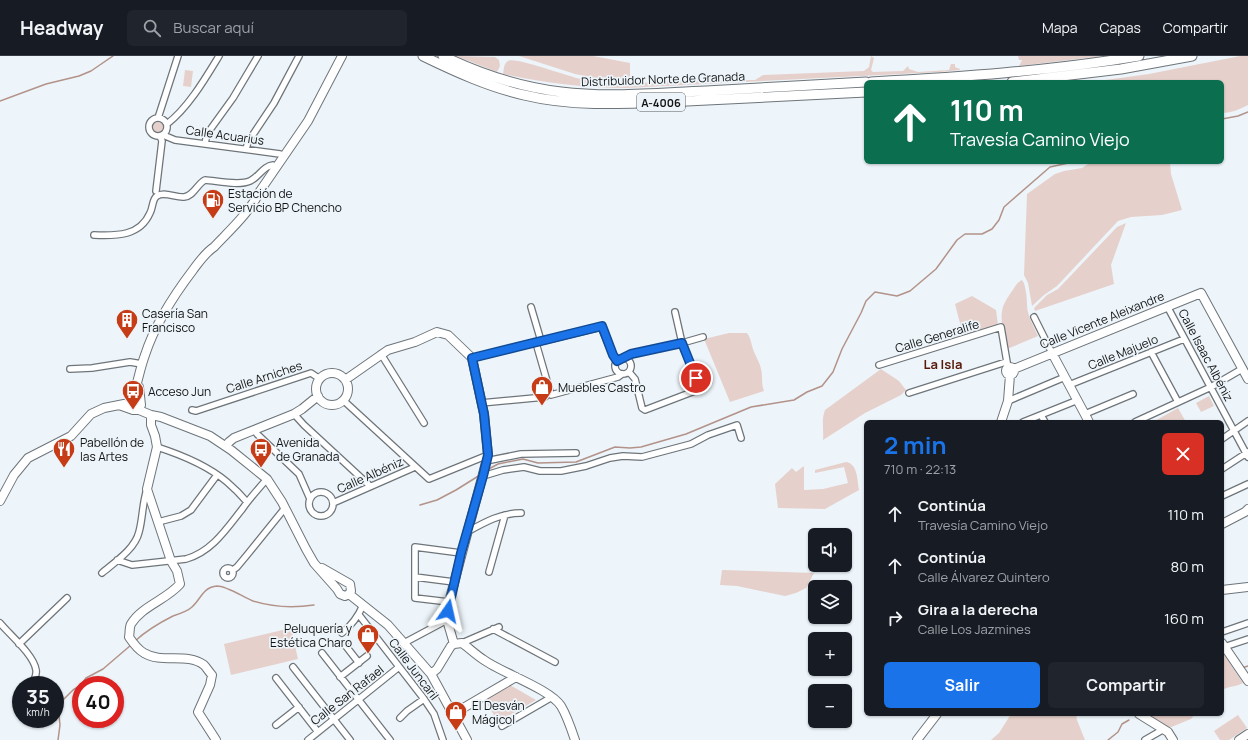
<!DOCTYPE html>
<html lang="es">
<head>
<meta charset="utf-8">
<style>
	body { margin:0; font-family:Manrope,sans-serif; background:#20242c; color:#f1f3f6; height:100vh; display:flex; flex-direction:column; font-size:15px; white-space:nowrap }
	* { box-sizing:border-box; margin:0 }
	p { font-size:13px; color:#9ea1a6 }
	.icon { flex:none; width:22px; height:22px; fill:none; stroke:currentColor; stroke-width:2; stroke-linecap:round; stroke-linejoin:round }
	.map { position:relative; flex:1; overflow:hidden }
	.drawer { position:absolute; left:864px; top:364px; width:360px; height:296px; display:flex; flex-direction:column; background:#171b24; border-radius:6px; box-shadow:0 1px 3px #0004 }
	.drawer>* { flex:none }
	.guide { position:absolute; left:864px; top:24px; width:360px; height:84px; border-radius:6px; box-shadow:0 1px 3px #0004; background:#0b6e4f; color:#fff; overflow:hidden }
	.controls { position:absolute; left:808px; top:472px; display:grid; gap:8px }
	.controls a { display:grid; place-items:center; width:44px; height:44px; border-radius:6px; background:#171b24; box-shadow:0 1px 3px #0004; font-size:20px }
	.speed { position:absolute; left:12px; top:620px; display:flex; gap:8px; font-size:20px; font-weight:700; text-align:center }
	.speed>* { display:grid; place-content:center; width:52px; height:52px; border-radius:50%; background:#171b24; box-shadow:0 1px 3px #0004; line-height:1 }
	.speed small { font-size:10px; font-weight:400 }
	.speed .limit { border:6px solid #d22; background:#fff; color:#111 }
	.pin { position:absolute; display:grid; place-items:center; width:34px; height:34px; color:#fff; margin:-17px; border:2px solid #fff; border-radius:50%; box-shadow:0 1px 4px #0007 }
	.me { position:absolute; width:44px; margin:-22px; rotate:11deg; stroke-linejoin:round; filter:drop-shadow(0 0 3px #0008) }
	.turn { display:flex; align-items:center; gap:14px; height:84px; padding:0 20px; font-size:18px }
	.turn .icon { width:52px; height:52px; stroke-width:2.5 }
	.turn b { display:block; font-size:28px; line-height:34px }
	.round { display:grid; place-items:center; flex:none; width:42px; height:42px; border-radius:6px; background:#20242c }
	.overview { display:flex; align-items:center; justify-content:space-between; height:68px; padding:0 20px }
	h1 { font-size:24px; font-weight:700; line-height:30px; color:#1a73e8 }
	.primary-button { display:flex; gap:8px; margin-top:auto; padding:8px 20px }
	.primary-button a { flex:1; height:46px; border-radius:6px; background:#1a73e8; color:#fff; font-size:16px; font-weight:700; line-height:46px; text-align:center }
	.primary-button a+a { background:#20242c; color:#f1f3f6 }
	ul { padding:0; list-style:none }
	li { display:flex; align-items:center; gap:12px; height:52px; padding:0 20px }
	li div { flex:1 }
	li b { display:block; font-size:15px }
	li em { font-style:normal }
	header { display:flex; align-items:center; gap:24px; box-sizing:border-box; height:56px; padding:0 20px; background:#171b24; border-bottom:1px solid #363941 }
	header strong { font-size:19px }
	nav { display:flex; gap:22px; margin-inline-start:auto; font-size:14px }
	.search { width:280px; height:36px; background:#20242c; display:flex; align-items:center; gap:10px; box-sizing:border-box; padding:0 14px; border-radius:6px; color:#9ea1a6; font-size:15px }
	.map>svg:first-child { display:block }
	.green { fill:#e6d0cb }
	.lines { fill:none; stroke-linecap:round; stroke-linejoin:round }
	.stream { stroke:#b39289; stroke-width:1.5 }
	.street-casing { stroke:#6e757a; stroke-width:8 }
	.secondary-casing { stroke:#6e757a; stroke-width:10 }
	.primary-casing { stroke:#6e757a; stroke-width:11 }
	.street { stroke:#fff; stroke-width:5.5 }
	.secondary { stroke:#fff; stroke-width:8 }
	.primary { stroke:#fff; stroke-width:9 }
	.route-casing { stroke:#114b97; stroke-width:10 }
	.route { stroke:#1a73e8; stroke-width:7 }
	.labels { text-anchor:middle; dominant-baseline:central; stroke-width:3.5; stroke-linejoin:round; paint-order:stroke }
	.shield { fill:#edf5fa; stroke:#54585a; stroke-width:1 }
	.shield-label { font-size:11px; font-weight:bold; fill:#121416 }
	.street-label { font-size:12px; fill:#121416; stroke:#edf5fa }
	.poi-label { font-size:12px; fill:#121416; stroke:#edf5fa; text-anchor:start }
	.neighbourhood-label { font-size:13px; font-weight:bold; fill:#5a1908; stroke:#edf5fa }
</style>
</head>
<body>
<header>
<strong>Headway</strong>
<div class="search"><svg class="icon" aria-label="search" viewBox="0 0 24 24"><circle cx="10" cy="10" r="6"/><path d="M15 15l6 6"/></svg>Buscar aquí</div>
<nav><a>Mapa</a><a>Capas</a><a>Compartir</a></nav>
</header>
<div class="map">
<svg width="1248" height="684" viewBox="0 0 1248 684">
	<rect width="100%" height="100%" fill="#edf5fa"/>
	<path class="green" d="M456,0L495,1L499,4L500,10L497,16Z
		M519,0H593L630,7V23L595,22L575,18Z
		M871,0L874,2L871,14L873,16L903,15L908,10L909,13L918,16L949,14L951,8H955V11L960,13V14L940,16L626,32C582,32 546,27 503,18C504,14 503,8 508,5C514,0 569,21 581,23C610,29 640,27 669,25C696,24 722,24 749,24H755L763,19L864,15L869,11Z
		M1018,0H1103L1019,10L1022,4H1019Z
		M1240,0H1248V49C1240,53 1232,57 1222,57V26H1091L1149,18Z
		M185,14L193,15L191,31L183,30Z
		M152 72a6 6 0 1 1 12 0a6 6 0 1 1-12 0Z
		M1091,106H1170L1171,118L1182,154L1162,159L1131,161L1118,165L1057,230L1044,239L1032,250L1028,227L1024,219L1027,138L1055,118L1064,115L1082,112Z
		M1126,167L1111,209L1114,228L1035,255L1034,252L1047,239L1058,233L1117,171Z
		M1022,224L1024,227C1026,234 1027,242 1027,249C1027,259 1034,271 1038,280L1007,293C1005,281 1000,267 1002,255C1003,248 1008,241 1012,235C1015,231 1017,226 1022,224Z
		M972,240L996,254L998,269L963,279L955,248Z
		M729,277H747C752,284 751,290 755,298C757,303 760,307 761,313C763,320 761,328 764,335L730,346L704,283Z
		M881,313L899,325L906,334L901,339L865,357L823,384C824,373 821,364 825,354Z
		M1209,340L1214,350L1201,356L1196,347Z
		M1178,352L1186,366H1153Z
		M846,406C858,408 857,424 859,434L825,453L778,452L775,428L792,412L796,416L804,410V434L823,433L848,427L844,411L815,417V414Z
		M722,514L814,517L806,532L796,537L785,540L737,530L720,529Z
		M291,572L298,603L231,619L224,588Z
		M1223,597L1243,627C1236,631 1229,630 1222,634V598Z
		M510,629L536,644L498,666L485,644Z
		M1011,658H1076L1077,664L1085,684H991L999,677Z
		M1145,658H1195L1191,663L1169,672Z
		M1238,659L1247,672L1229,684H1220L1214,675Z"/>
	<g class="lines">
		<path class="stream" d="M0,45L46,28L79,20L91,15L113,0
			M1222,63L1238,60L1248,56
			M487,414L498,408L523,403L538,407L576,406L615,391L630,392L641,391L686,378L751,351L794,344L807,336L822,330L833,316L842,293L861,257L866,245L875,236L897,240L910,235L936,213L957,184L965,178H982L992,173L999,164L1004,151L1050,111L1073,106
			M420,449L437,444L456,434L480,419
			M135,585C146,575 159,567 173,560C179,558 188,555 192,551C201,543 203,531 217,530C227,530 243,541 253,545C272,551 294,552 314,549
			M1242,612L1248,610
			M81,629L86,622L103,613L131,589
			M58,684L60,669L58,649L73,634L81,629
			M1108,684L1118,676L1122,668L1129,664"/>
		<g class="street-casing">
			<path id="street" d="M149 71a9 9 0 1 1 18 0a9 9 0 1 1-18 0Z
				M158,62L178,0
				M167,68C188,52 205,23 219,0
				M163,79L175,84L280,98L284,100
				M205,88L207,78L233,42L258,0
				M246,93L248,86L274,47L299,0
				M156,135L162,85L160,80
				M94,179C117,180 140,180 150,157C153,152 152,143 157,140C164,135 176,142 184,141C194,140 197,128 205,124C218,125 239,130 250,125C259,121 263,110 273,109L276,111
				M1167,250L1248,401
				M531,251L541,285
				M1034,261L1052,297
				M536,287L551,339L618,321L622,318
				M1151,296L1178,346
				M381,298L424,367
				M472,302L601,271L613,299L617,305
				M625,302L631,298L682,287L703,281
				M615 310a8 8 0 1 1 16 0a8 8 0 1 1-16 0Z
				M879,309L1001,271L1008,312
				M70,313L92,312L130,306L142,308
				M629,316L635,323L642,352L645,354L700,333L682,287L675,256
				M1069,329L1184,283
				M909,337L1006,306
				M343,344L429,423L488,399
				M1008,345L1065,321
				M481,347L545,341
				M192,354L196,355L311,317L320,323
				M294,358L304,369L370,430
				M1085,358L1133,338
				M1041,359L1045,366
				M1023,366L1078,344
				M1135,366L1211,331L1242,313
				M255,374L257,378L299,418L310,443
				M1222,383L1248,365
				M157,391C182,399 207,409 227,426C234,432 241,439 247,446
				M486,405L521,398L576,397
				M1222,413L1248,396
				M483,420L503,414L524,411L540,415H561L586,410L610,402L623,400L642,401L691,388L708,379L737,369L741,382
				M309 448a12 12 0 1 1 24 0a12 12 0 1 1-24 0Z
				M1222,440L1248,428
				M333,447L415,411
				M158,466L181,460L191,454L217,419
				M467,476C485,466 501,457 521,457
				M117,504L132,509L186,503C212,496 227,472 243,452C250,442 259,432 267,423
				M223 517a5 5 0 1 1 10 0a5 5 0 1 1-10 0Z
				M233,514L237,511L247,499L285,452
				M489,516L505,459
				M102,517C115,506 135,493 139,476C143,461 142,449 147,433
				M415,521L454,526
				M449,546L415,542V491L461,497
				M359,559L424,643L434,658L443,684
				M0,567C10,579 34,599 36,614C37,619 35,622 33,626
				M493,573L555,606
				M1222,576L1248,567
				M342,577C352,569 358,561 363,549
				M404,587L447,564
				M462,587L499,571
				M19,588L67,542
				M345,589L359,607
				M1224,591L1248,583
				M322,597L390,684
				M293,611L350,684
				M340,621L367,600
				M276,622L318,676
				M400,662L407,655L424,643
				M276,669L299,651
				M502,670L552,641
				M308,684L399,611
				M1145,684L1164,673"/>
		</g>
		<g class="secondary-casing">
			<path id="secondary" d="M1052,297L1089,366
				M1006 315a4 4 0 1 1 8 0a4 4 0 1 1-8 0Z
				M1014,313L1201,237L1248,323
				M316 333a16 16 0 1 1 32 0a16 16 0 1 1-32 0Z
				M345,324L388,294L415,286L437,276L448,279L472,302L484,358L488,399L449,546L447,564L454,588
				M139,331L141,349L139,354
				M119,349L133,354H139L151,359L161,361L210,380L231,394L267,423L282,446L306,493L314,507L337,533L340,538L345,540L349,538
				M132,353L130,348C137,332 139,315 145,299C155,268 174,239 193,214C199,206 205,197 214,191C230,174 250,156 260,135L308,65L342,0
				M151,359V369L155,380L157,391L147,433L171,505L177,515L180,528C166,544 142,550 131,568C129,572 130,577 129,581C133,587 137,593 144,597C162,608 187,596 204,609C207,612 209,616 212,619L210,629L198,656L216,684
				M1001,366L1008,345L1010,319
				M226,390L229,386L234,382L294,358L302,353L318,340
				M0,445L14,419L28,402L71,380L91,358L104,352L124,348
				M1222,468L1245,456L1248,453
				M322,512L350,528L351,535L349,538
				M1222,534L1248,531
				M349,538L388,569L431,618L467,684
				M1222,587L1248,625
				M431,618L437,613L451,590L454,588L462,587C469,592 476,599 484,604C502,617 550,633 561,650C567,660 571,672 575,684
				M453,658L516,621
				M1139,658L1168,676L1173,684
				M917,684L937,658
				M1239,684L1248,678"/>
		</g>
		<g class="primary-casing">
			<path id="primary" d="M423,0C456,16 489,31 524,39C577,52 634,47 687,45C747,42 806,39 866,36
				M443,0C480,18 520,31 561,36C609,42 658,37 706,35C759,32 813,29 866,26
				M871,26C961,21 1050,15 1139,0
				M1012,26L1121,13L1192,0"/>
		</g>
		<use href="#street" class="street"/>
		<use href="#secondary" class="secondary"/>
		<use href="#primary" class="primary"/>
	</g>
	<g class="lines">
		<g class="route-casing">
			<path id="route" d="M448,555L461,497L483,420L488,399L484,358L472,302L602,270L613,299L617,305L631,298L682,287L696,322"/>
		</g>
		<use href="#route" class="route"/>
	</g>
	<defs>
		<g id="fuel-pin" transform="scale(1.15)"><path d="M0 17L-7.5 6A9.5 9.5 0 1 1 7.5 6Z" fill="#c53c17" stroke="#edf5fa"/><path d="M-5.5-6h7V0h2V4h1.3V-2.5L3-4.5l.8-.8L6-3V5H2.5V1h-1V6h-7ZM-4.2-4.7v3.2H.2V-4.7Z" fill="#fff"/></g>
		<g id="building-pin" transform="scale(1.15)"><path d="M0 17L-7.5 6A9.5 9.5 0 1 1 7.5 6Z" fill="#c53c17" stroke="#edf5fa"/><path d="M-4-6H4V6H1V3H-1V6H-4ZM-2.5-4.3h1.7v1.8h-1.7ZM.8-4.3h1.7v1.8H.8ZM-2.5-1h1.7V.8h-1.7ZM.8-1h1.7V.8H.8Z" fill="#fff"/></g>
		<g id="shop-pin" transform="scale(1.15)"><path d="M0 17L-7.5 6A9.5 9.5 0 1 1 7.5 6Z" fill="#c53c17" stroke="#edf5fa"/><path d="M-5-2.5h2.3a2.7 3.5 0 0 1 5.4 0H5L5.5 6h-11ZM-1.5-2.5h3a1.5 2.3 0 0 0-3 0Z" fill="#fff"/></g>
		<g id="bus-pin" transform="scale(1.15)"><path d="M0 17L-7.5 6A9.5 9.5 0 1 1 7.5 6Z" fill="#c53c17" stroke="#edf5fa"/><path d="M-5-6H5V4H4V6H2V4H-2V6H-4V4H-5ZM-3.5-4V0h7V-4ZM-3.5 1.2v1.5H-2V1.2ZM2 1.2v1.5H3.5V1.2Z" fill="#fff"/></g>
		<g id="restaurant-pin" transform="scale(1.15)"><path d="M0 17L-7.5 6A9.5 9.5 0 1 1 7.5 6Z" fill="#c53c17" stroke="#edf5fa"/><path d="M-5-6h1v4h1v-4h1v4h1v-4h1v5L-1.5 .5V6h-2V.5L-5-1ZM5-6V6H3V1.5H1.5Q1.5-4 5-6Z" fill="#fff"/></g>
	</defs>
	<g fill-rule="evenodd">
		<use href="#fuel-pin" x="213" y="144"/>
		<use href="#building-pin" x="127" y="264"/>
		<use href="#shop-pin" x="542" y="331"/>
		<use href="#bus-pin" x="133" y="335"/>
		<use href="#restaurant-pin" x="64" y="393"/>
		<use href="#bus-pin" x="261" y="393"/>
		<use href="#shop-pin" x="368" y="579"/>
		<use href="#shop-pin" x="456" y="656"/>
	</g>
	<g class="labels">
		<rect class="shield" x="637" y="37" width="48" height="18" rx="3"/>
		<g class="shield-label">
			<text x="661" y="46">A-4006</text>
		</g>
		<g class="street-label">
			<text transform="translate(663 23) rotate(-2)">Distribuidor Norte de Granada</text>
			<text transform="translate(225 79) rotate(8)">Calle Acuarius</text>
			<text transform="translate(1102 264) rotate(-22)">Calle Vicente Aleixandre</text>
			<text transform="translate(937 280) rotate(-17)">Calle Generalife</text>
			<text transform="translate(1123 296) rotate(-22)">Calle Majuelo</text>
			<text transform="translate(1206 299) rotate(62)">Calle Isaac Albéniz</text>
			<text transform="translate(264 321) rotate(-18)">Calle Arniches</text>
			<text transform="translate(370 419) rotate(-24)">Calle Albéniz</text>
			<text transform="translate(414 613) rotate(53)">Calle Juncaril</text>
			<text transform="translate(347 639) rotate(-38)">Calle San Rafael</text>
		</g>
		<g class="poi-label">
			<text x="228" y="137">Estación de<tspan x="228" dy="14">Servicio BP Chencho</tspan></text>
			<text x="142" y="257">Casería San<tspan x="142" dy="14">Francisco</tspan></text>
			<text x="558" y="331">Muebles Castro</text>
			<text x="148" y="335">Acceso Jun</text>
			<text x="80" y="386">Pabellón de<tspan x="80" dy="14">las Artes</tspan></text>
			<text x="276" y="386">Avenida<tspan x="276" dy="14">de Granada</tspan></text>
			<text x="352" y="572" text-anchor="end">Peluquería y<tspan x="352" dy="14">Estética Charo</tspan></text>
			<text x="472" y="649">El Desván<tspan x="472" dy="14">Mágicol</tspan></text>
		</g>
		<g class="neighbourhood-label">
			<text x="943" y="308">La Isla</text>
		</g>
	</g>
</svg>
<div class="controls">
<a><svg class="icon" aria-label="sound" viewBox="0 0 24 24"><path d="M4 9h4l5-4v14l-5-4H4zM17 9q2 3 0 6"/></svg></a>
<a><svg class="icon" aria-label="layers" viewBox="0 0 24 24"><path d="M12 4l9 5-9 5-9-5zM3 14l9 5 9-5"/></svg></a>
<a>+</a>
<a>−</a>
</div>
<div class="speed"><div>35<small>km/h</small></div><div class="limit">40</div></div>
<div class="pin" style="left:696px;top:322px;background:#d93025"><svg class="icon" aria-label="arrive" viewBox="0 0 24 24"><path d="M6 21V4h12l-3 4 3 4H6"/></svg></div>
<svg class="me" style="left:448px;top:555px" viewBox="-20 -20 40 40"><path d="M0-17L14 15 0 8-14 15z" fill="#1a73e8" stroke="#fff" stroke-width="4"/></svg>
<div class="guide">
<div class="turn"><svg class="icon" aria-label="ahead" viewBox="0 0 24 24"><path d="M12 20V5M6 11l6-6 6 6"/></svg><div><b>110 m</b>Travesía Camino Viejo</div></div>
</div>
<section class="drawer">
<div class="overview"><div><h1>2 min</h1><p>710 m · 22:13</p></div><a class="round" style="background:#d93025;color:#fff"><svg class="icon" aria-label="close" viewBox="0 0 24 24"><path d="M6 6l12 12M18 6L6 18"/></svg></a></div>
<ul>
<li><svg class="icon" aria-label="ahead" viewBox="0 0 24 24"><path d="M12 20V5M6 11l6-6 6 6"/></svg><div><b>Continúa</b><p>Travesía Camino Viejo</p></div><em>110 m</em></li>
<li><svg class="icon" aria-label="ahead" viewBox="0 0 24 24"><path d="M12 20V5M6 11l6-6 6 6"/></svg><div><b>Continúa</b><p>Calle Álvarez Quintero</p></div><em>80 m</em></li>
<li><svg class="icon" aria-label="right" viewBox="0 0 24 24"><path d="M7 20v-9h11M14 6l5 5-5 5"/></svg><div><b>Gira a la derecha</b><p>Calle Los Jazmines</p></div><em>160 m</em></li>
</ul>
<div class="primary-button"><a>Salir</a><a>Compartir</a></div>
</section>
</div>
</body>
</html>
